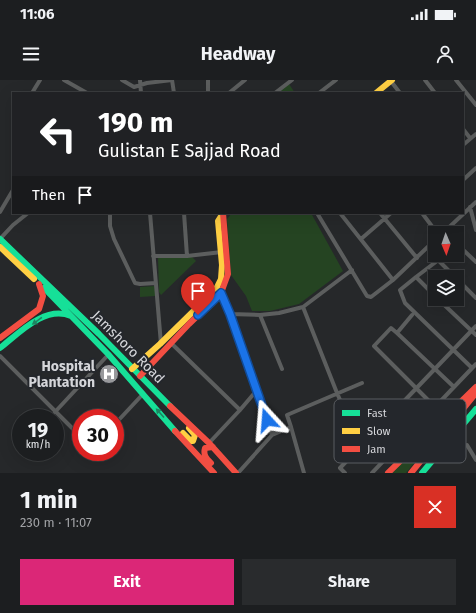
<!DOCTYPE html>
<html lang="en">
<head>
<meta charset="utf-8">
<style>
	body { margin:0; font-family:"Fira Sans",sans-serif; background:#292b2d; color:#f1f3f6; height:100vh; display:flex; flex-direction:column; font-size:15px; white-space:nowrap }
	* { box-sizing:border-box; margin:0 }
	p { font-size:13px; color:#a0a2a5 }
	.icon { flex:none; width:22px; height:22px; fill:none; stroke:currentColor; stroke-width:2; stroke-linecap:round; stroke-linejoin:round }
	.map { position:relative; height:393px; overflow:hidden }
	.details { display:flex; flex-direction:column; background:#1c1e20; flex:1 }
	.details>* { flex:none }
	.guide { position:absolute; left:12px; top:12px; width:452px; height:122px; border-radius:0px; box-shadow:0 4px 16px #0002,0 0 0 1px #3a3c3e; background:#202124; color:#fff; overflow:hidden }
	.needle { width:26px; rotate:178deg }
	.controls { position:absolute; left:428px; top:146px; display:grid; gap:8px }
	.controls a { display:grid; place-items:center; width:36px; height:36px; border-radius:0px; background:#1c1e20; box-shadow:0 4px 16px #0002,0 0 0 1px #3a3c3e; font-size:20px }
	.speed { position:absolute; left:12px; top:329px; display:flex; gap:8px; font-size:20px; font-weight:700; text-align:center }
	.speed>* { display:grid; place-content:center; width:52px; height:52px; border-radius:50%; background:#1c1e20; box-shadow:0 4px 16px #0002,0 0 0 1px #3a3c3e; line-height:1 }
	.speed small { font-size:10px; font-weight:400 }
	.speed .limit { border:6px solid #d22; background:#fff; color:#111 }
	.pin { position:absolute; display:grid; place-items:center; width:34px; height:34px; color:#fff; margin:-41px -17px; border-radius:50% 50% 50% 0; rotate:-45deg; box-shadow:0 0 4px #0007 }
	.pin .icon { rotate:45deg }
	.me { position:absolute; width:44px; margin:-22px; rotate:341deg; stroke-linejoin:round; filter:drop-shadow(0 0 3px #0008) }
	.turn { display:flex; align-items:center; gap:14px; height:84px; padding:0 20px; font-size:18px }
	.turn .icon { width:52px; height:52px; stroke-width:2.5 }
	.turn b { display:block; font-size:28px; line-height:34px }
	.then { display:flex; align-items:center; height:38px; padding:0 20px; background:#0003; gap:8px; font-size:15px }
	.round { display:grid; place-items:center; flex:none; width:42px; height:42px; border-radius:0px; background:#292b2d }
	.headline { display:flex; align-items:center; justify-content:space-between; height:68px; padding:0 20px }
	h1 { font-size:24px; font-weight:700; line-height:30px }
	.button { display:flex; gap:8px; margin-top:auto; padding:8px 20px }
	.button a { flex:1; height:46px; border-radius:0px; background:#db2777; color:#fff; font-size:16px; font-weight:700; line-height:46px; text-align:center }
	.button a+a { background:#292b2d; color:#f1f3f6 }
	.status { display:flex; justify-content:space-between; align-items:center; height:28px; padding:0 20px; background:#1c1e20; direction:ltr }
	.status svg { height:11px; fill:currentColor }
	header { display:flex; justify-content:space-between; align-items:center; height:52px; padding:0 20px; background:#1c1e20; font-size:18px; font-weight:700 }
	.map>svg:first-child { display:block }
	.green { fill:#254422 }
	.lines { fill:none; stroke-linecap:round; stroke-linejoin:round }
	.street { stroke:#5c5e5e; stroke-width:4 }
	.fast { stroke:#16e098; stroke-width:6 }
	.slow { stroke:#ffcf43; stroke-width:6 }
	.jam { stroke:#f24e42; stroke-width:6 }
	.oneway { fill:#1d8462 }
	.route-casing { stroke:#114b97; stroke-width:10 }
	.route { stroke:#1a73e8; stroke-width:7 }
	.labels { text-anchor:middle; dominant-baseline:central; stroke-width:4; stroke-linejoin:round; paint-order:stroke }
	.street-label { font-size:14px; fill:#d5d6da; stroke:#24272c }
	.poi-label { font-size:14px; font-weight:bold; fill:#d5d6da; stroke:#24272c; text-anchor:end }
	.key { fill:#24272c; stroke:#595c60; stroke-width:1 }
	.key-label { font-size:11px; fill:#d5d6da }
</style>
</head>
<body>
<div class="status"><b>11:06</b><svg viewBox="0 0 49 12"><path d="M0 12V9h3v3zM5 12V6h3v6zM10 12V3h3v9zM15 12V0h3v12zM26 1h20v11H26zM47 4h2v5h-2z"/></svg></div>
<header><svg class="icon" aria-label="menu" viewBox="0 0 24 24"><path d="M4 6h16M4 12h16M4 18h16"/></svg>Headway<svg class="icon" aria-label="person" viewBox="0 0 24 24"><circle cx="12" cy="8" r="4"/><path d="M4 21q1-7 8-7t8 7"/></svg></header>
<div class="map">
<svg width="476" height="393" viewBox="0 0 476 393">
	<rect width="100%" height="100%" fill="#26282a"/>
	<path class="green" d="M289,4L295,13H278Z
		M232,133H311L343,191L299,224L270,231H252L246,216L231,195L227,139Z
		M158,177H192L196,181L161,215L159,212Z
		M155,206V216L140,217V207Z
		M455,333L406,393H392Z"/>
	<g class="lines">
		<path class="street" d="M64,0L87,13
			M122,0L134,7L147,3L172,0
			M140,0L141,13
			M172,0L174,13
			M208,0V13
			M390,0L400,13
			M425,0L435,13
			M456,0L476,25
			M32,13L40,0
			M229,13L245,0
			M275,13L292,0
			M319,13L336,0
			M463,49L470,58
			M463,65L476,54
			M463,100L476,88
			M470,127L476,150
			M0,132L13,110
			M110,133V146L114,159L135,203L140,204L156,203
			M150,133L161,264
			M184,133L187,176
			M317,133L367,216L371,217L393,200L340,133
			M380,133L417,178
			M422,133L437,153
			M443,153L476,122
			M0,159L13,145L28,133
			M361,159L391,133
			M457,166L458,165L476,182
			M445,175L416,197L400,210L405,223L472,288
			M153,176H187L222,172
			M438,180L455,197
			M416,197L435,216
			M457,199L476,218
			M393,200L435,160
			M221,213L230,234L260,235L279,233L303,227L352,190
			M438,219L476,255
			M303,227L337,313L347,336
			M260,235L282,289
			M412,235L397,253L391,248L374,266L435,327
			M397,253L454,307
			M171,263L240,330L257,310L230,234
			M0,276L81,357
			M55,332L108,275
			M115,344L143,314
			M291,347L304,393
			M272,355L291,347L287,335L362,303
			M209,363L240,330
			M467,365L476,380
			M238,393L272,355L257,310
			M345,393L340,388L476,246
			M372,393L476,284"/>
		<path class="fast" d="M0,159L99,254L170,326
			M44,208L108,274L175,351
			M0,268C19,253 45,225 71,236
			M422,393L476,329"/>
		<path class="slow" d="M376,13L392,0
			M0,167L34,199
			M132,289L160,264L216,209L221,199L222,185L218,141L223,133
			M183,353L191,361H193L195,355L189,348"/>
		<path class="jam" d="M0,258L39,229L43,216L39,204
			M140,296L189,244L221,213L228,194L223,133
			M170,326L209,363L236,393
			M175,351L214,393
			M211,383C206,378 203,375 205,368L213,367
			M388,393L476,307
			M411,393L476,313"/>
	</g>
	<defs><path id="oneway-solid" d="M-6-.8H1V-3.2L6.5 0L1 3.2V.8H-6Z"/></defs>
	<g class="oneway">
		<use href="#oneway-solid" transform="translate(37 241) rotate(144)"/>
		<use href="#oneway-solid" transform="translate(160 333) rotate(-132)"/>
	</g>
	<g class="lines">
		<g class="route-casing">
			<path id="route" d="M198,235L221,213L230,234L267,340"/>
		</g>
		<use href="#route" class="route"/>
	</g>
	<defs>
		<g id="hospital-disc" transform="scale(1)"><circle r="9.5" fill="#98999c" stroke="#24272c"/><path d="M-5-5h3v3.5h4V-5h3V5h-3V1.5h-4V5h-3Z" fill="#fff"/></g>
	</defs>
	<g fill-rule="evenodd">
		<use href="#hospital-disc" x="109" y="294"/>
	</g>
	<g class="labels">
		<g class="street-label">
			<text transform="translate(128 267) rotate(45)">Jamshoro Road</text>
		</g>
		<g class="poi-label">
			<text x="95" y="286">Hospital<tspan x="95" dy="16">Plantation</tspan></text>
		</g>
	</g>
	<rect x="334" y="319" width="132" height="64" rx="6" class="key"/>
	<rect x="342" y="330" width="18" height="6" fill="#16e098"/>
	<rect x="342" y="348" width="18" height="6" fill="#ffcf43"/>
	<rect x="342" y="366" width="18" height="6" fill="#f24e42"/>
	<g class="key-label">
		<text x="367" y="337">Fast</text>
		<text x="367" y="355">Slow</text>
		<text x="367" y="373">Jam</text>
	</g>
</svg>
<div class="controls">
<a><svg class="needle" viewBox="-14 -14 28 28"><path d="M0-13l5 13h-10z" fill="#e53935"/><path d="M0 13l5-13h-10z" fill="#a0a2a5"/></svg></a>
<a><svg class="icon" aria-label="layers" viewBox="0 0 24 24"><path d="M12 4l9 5-9 5-9-5zM3 14l9 5 9-5"/></svg></a>
</div>
<div class="speed"><div>19<small>km/h</small></div><div class="limit">30</div></div>
<div class="pin" style="left:198px;top:235px;background:#d93025"><svg class="icon" aria-label="arrive" viewBox="0 0 24 24"><path d="M6 21V4h12l-3 4 3 4H6"/></svg></div>
<svg class="me" style="left:267px;top:340px" viewBox="-20 -20 40 40"><path d="M0-17L14 15 0 8-14 15z" fill="#1a73e8" stroke="#fff" stroke-width="4"/></svg>
<div class="guide">
<div class="turn"><svg class="icon" aria-label="left" viewBox="0 0 24 24"><path d="M17 20v-9H6M10 6l-5 5 5 5"/></svg><div><b>190 m</b>Gulistan E Sajjad Road</div></div>
<div class="then">Then<svg class="icon" aria-label="arrive" viewBox="0 0 24 24"><path d="M6 21V4h12l-3 4 3 4H6"/></svg></div>
</div>
</div>
<section class="details">
<div class="headline"><div><h1>1 min</h1><p>230 m · 11:07</p></div><a class="round" style="background:#d93025;color:#fff"><svg class="icon" aria-label="close" viewBox="0 0 24 24"><path d="M6 6l12 12M18 6L6 18"/></svg></a></div>
<div class="button"><a>Exit</a><a>Share</a></div>
</section>
</body>
</html>
